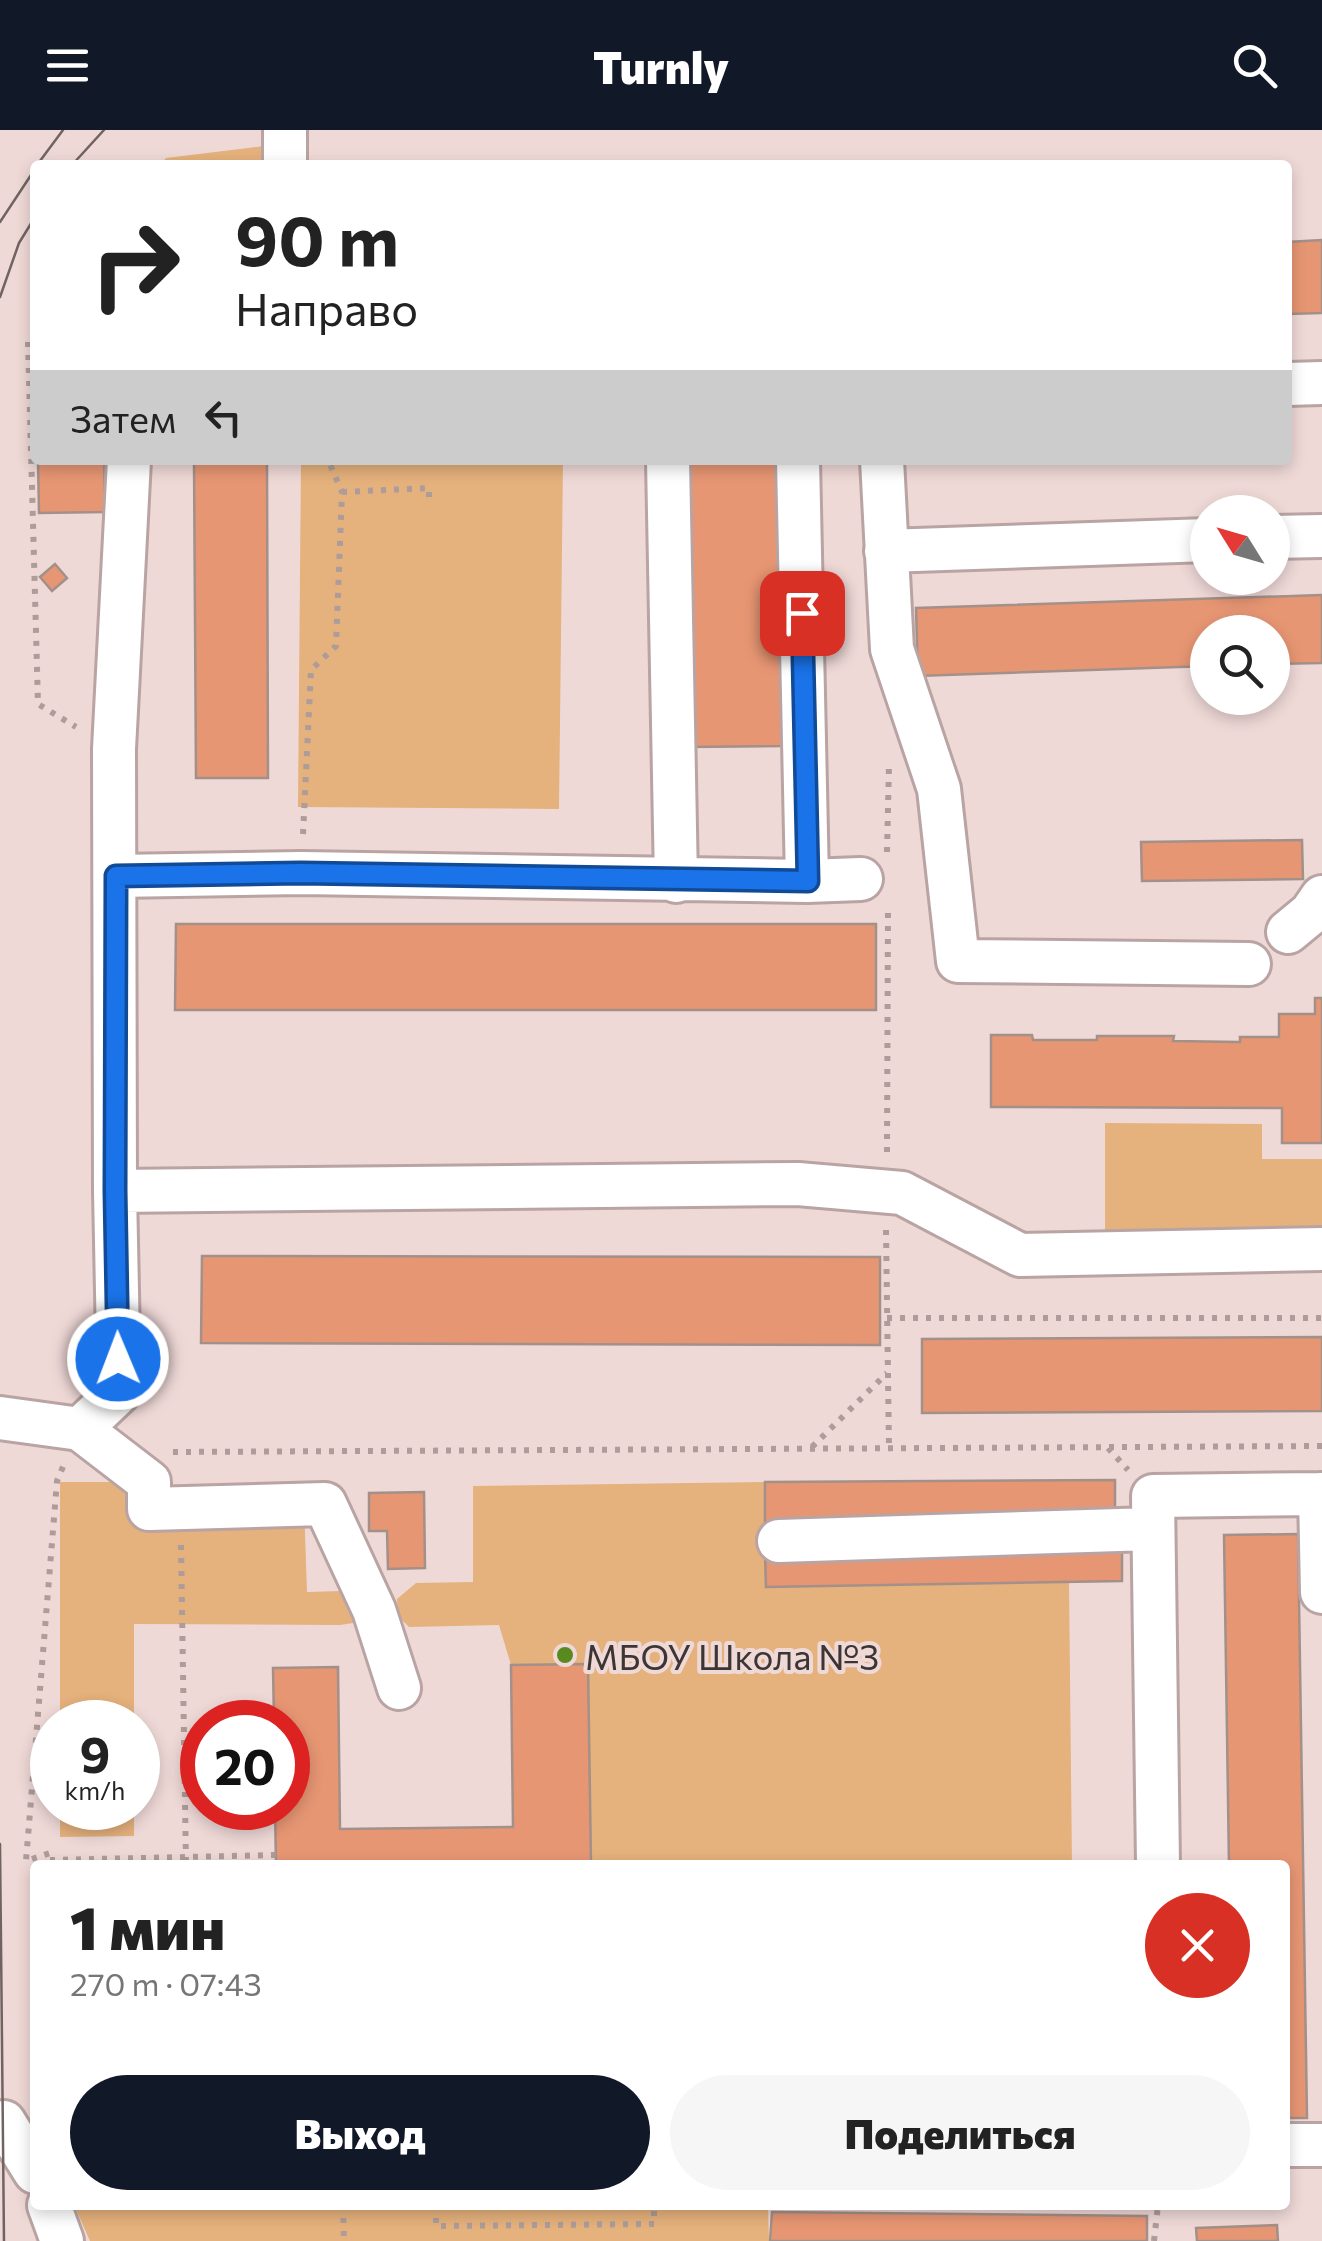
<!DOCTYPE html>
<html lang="ru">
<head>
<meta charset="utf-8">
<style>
	body { margin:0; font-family:Commissioner,sans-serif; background:#f6f6f6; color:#222; height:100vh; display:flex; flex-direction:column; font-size:38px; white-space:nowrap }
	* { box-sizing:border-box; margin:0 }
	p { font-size:32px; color:#767676 }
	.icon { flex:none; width:55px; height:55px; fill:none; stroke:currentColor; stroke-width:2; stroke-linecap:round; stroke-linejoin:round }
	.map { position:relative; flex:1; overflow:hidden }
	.side { position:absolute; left:30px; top:1730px; width:1260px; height:350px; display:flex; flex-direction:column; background:#fff; border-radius:10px; box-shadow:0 5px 15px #0003 }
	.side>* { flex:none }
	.top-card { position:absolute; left:30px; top:30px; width:1262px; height:305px; border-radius:10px; box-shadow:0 5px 15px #0003; background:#fff; color:#222; overflow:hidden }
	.needle { width:65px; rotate:307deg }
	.buttons { position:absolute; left:1190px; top:365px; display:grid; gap:20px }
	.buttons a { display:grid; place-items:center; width:100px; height:100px; border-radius:50%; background:#fff; box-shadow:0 5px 15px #0003; font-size:50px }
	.speed { position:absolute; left:30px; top:1570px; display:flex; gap:20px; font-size:50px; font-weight:700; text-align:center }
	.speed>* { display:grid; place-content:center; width:130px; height:130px; border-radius:50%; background:#fff; box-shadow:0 5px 15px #0003; line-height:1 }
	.speed small { font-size:25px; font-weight:400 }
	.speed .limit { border:15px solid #d22; background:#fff; color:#111 }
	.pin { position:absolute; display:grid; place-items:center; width:85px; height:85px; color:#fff; margin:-42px; border-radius:20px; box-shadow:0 5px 15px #0006 }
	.me { position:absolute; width:110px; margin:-55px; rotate:359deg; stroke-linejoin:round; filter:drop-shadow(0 0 8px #0008) }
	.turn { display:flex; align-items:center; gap:35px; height:210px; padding:0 40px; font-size:45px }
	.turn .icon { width:130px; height:130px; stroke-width:2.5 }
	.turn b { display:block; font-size:70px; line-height:85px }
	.then { display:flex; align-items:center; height:95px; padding:0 40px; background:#0003; gap:20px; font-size:38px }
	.round { display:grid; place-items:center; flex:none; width:105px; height:105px; border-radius:52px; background:#f6f6f6 }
	.overview { display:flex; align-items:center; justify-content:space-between; height:170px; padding:0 40px }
	h1 { font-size:60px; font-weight:800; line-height:75px }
	.action { display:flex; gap:20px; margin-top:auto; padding:20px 40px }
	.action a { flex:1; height:115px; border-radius:60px; background:#111827; color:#fff; font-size:40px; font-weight:800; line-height:115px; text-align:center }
	.action a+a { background:#f6f6f6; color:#222 }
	header { display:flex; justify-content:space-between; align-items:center; height:130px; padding:0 40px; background:#111827; color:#fff; font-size:45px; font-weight:800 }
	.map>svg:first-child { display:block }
	.green { fill:#e5b17c }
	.building { fill:#e79673; stroke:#a39089; stroke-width:2.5 }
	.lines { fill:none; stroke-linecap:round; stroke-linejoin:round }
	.minor-casing { stroke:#b9a4a3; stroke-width:48 }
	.path { stroke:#ad9c9a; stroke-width:6; stroke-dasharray:5 8; stroke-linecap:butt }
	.minor { stroke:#fff; stroke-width:42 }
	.tram { stroke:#706463; stroke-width:2.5 }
	.route-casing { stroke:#114b97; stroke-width:25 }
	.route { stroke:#1a73e8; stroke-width:18 }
	.poi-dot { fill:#5a8a1f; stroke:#efd9d7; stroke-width:4 }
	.labels { text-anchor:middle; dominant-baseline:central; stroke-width:8; stroke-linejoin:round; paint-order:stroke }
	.poi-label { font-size:35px; fill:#3d3534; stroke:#efd9d7; text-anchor:start }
</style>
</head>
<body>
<header><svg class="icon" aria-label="menu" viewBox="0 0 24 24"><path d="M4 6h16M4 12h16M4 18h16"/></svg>Turnly<svg class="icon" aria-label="search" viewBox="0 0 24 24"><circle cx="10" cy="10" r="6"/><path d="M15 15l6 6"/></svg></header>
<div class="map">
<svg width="1322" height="2111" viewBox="0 0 1322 2111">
	<rect width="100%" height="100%" fill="#efd9d7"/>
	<path class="green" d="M272,15L271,35H160L166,28Z
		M301,330H563L559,679L298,677Z
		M1105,993L1262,994V1029H1322V1109H1105Z
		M60,1352H149V1378L304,1375L307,1462L342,1461L359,1481L353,1493L340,1495L134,1494V1592H60Z
		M765,1352L767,1457L1069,1452L1072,1735H591L588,1535H511L499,1495L409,1497L398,1486L397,1469L416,1453L473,1452V1356Z
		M60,1678H134V1706L60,1707Z
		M74,2075H768L769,2111H90Z"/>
	<path class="building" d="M1322,110V183L1288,184V112Z
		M38,330H104L105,382L39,383Z
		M194,330H267L268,648H196Z
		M687,330H781L784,616L689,617Z
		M55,434L67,448L52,461L40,447Z
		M1322,465V533L1272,534V502H1208V536L918,546L916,478Z
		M1302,710L1303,749L1142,751L1141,712Z
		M176,794H876V880H175Z
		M1315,868H1322V1013H1282V978L991,977V905H1032L1033,910H1097V906H1174L1173,911L1240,912V907H1279V884H1315Z
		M202,1126L880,1127V1215L201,1213Z
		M1322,1207V1281L922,1283V1209Z
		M1115,1350V1390L765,1393V1352Z
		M424,1362L425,1438L388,1439L387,1401H369V1363Z
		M1298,1404L1307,1988H1285V1735H1229L1224,1405Z
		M1122,1416V1451L766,1457L765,1422Z
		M588,1534L591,1735H276L275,1678H288V1592H274L273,1538L338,1537L340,1699L513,1697L511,1535Z
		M772,2082L1147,2086V2111H770Z
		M1277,2095L1278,2111H1197L1196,2098Z"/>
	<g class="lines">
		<g class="minor-casing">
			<path id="minor" d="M285,0V35
				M1288,254L1322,253
				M668,330L676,751
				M882,330L892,519L939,659L958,831L1249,834
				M1272,407L1322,406
				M886,421L1208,410
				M115,746L301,743L807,751L798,330
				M807,751L861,749
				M1288,802L1311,783L1322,767
				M115,1061L798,1054L902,1063L1020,1125L1322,1119
				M0,1288L80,1299L149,1352V1379L325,1374L374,1480L399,1558
				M80,1299L119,1262L115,1061L114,619L129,330
				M1320,1364L1322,1462
				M779,1411L1151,1399
				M1158,1735L1153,1366L1322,1364
				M0,1998L4,1992L35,2042
				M1285,2015H1322
				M49,2075L62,2111"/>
		</g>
		<path class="path" d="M28,212L38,574L76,597
			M342,362L429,358V367
			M303,704L311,540L336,516L342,362L328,330
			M887,722L889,635
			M887,1022L888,775
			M886,1100L889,1319
			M887,1188H1322
			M812,1317L887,1243
			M1108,1318L1128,1340
			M173,1322L1322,1316
			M181,1415L186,1735
			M50,1730L276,1725
			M50,1735V1723L26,1731L57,1351L65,1332
			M343,2075L344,2111
			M436,2075V2096L654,2094V2075
			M1154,2111L1158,2075"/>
		<use href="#minor" class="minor"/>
		<path class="tram" d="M37,35L63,0
			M72,35L104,0
			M0,92L35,39
			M0,167L19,113L35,87
			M0,1714L4,2111"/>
	</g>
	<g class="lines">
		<g class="route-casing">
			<path id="route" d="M118,1229L115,1061L116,746L301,743L808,751L802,483"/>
		</g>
		<use href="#route" class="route"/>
	</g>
	<circle class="poi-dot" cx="565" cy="1525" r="10"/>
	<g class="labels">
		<g class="poi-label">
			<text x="585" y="1525">МБОУ Школа №3</text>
		</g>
	</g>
</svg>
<div class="buttons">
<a><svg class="needle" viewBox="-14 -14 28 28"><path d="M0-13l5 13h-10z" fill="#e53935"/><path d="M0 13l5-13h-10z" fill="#767676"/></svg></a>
<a><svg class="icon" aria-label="search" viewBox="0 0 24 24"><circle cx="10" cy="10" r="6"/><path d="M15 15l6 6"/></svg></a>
</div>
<div class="speed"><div>9<small>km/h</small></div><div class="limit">20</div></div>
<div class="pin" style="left:802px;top:483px;background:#d93025"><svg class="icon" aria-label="arrive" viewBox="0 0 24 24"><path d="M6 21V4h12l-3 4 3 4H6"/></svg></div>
<svg class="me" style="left:118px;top:1229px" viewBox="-20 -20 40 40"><circle r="17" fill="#1a73e8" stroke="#fff" stroke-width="3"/><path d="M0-11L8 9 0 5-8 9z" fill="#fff"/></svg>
<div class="top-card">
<div class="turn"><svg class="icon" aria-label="right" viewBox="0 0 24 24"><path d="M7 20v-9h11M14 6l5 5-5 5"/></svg><div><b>90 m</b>Направо</div></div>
<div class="then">Затем<svg class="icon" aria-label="left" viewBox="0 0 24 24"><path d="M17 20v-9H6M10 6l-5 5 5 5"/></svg></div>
</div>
<section class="side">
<div class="overview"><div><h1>1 мин</h1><p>270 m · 07:43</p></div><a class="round" style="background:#d93025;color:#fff"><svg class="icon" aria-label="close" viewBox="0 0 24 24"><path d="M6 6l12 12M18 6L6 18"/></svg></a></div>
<div class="action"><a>Выход</a><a>Поделиться</a></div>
</section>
</div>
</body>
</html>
